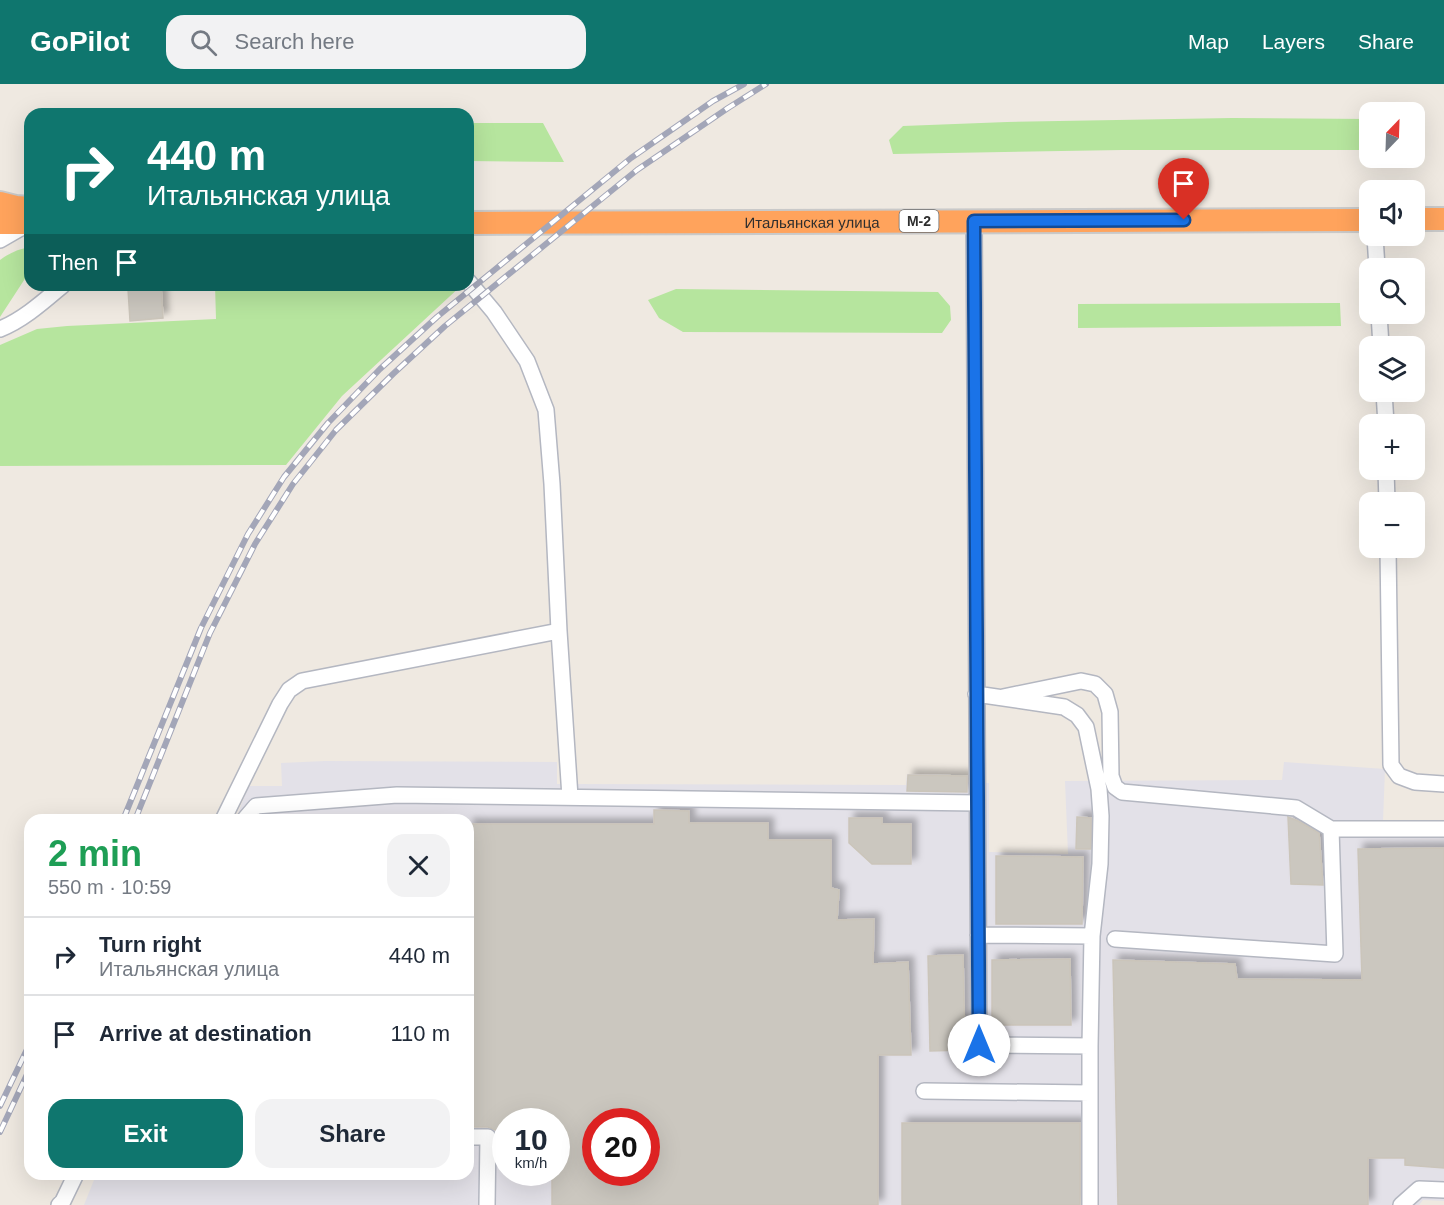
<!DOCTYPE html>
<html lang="en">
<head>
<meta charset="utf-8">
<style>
	body { margin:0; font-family:Helvetica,sans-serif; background:#f2f2f3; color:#1f2937; height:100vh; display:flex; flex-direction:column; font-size:22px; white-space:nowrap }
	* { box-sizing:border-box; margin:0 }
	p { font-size:20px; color:#747a83 }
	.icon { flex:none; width:33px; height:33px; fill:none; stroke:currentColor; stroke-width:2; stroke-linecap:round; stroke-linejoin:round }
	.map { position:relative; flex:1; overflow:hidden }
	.drawer { position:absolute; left:24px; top:730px; width:450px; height:366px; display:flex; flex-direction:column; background:#fff; border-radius:18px; box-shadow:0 6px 24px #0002 }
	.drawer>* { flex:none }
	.top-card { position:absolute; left:24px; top:24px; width:450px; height:183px; border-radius:18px; box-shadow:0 6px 24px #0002; background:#0f766e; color:#fff; overflow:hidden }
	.needle { width:39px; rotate:23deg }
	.buttons { position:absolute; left:1359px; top:18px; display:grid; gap:12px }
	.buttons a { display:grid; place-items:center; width:66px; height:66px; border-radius:12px; background:#fff; box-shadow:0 6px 24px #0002; font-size:30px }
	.speed { position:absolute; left:492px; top:1024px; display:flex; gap:12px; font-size:30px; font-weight:700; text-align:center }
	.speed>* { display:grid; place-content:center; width:78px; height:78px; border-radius:50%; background:#fff; box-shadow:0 6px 24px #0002; line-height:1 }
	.speed small { font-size:15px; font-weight:400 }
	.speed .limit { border:9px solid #d22; background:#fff; color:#111 }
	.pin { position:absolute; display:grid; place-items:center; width:51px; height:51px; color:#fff; margin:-62px -26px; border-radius:50% 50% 50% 0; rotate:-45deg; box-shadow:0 0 6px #0007 }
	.pin .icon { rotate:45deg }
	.me { position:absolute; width:66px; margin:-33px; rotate:0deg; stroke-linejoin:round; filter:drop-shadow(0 0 4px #0008) }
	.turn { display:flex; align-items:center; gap:21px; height:126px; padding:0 24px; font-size:27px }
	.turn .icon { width:78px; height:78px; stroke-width:2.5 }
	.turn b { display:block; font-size:42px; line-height:51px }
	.then { display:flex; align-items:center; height:57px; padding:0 24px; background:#0003; gap:12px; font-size:22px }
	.round { display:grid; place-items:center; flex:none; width:63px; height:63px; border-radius:18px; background:#f2f2f3 }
	.head { display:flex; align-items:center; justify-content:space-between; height:102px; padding:0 24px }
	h1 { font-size:36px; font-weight:700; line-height:45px; color:#1e9e55 }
	.action { display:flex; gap:12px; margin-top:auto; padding:12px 24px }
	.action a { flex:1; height:69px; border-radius:18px; background:#0f766e; color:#fff; font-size:24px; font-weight:700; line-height:69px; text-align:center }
	.action a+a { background:#f2f2f3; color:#1f2937 }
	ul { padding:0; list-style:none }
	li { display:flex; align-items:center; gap:18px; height:78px; padding:0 24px; border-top:2px solid #e0e1e3 }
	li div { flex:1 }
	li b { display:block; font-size:22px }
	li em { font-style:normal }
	header { display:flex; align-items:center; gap:36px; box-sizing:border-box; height:84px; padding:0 30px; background:#0f766e; color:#fff }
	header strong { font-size:28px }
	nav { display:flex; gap:33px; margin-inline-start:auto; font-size:21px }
	.search { width:420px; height:54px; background:#f2f2f3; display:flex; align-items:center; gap:15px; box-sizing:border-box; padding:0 21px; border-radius:18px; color:#747a83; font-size:22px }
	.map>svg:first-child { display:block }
	.industrial { fill:#e3e1e8; fill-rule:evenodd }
	.green { fill:#b6e59e }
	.building { fill:#cbc7bf; stroke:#cbc5ba; stroke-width:1.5; fill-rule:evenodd; filter:url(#shadow) }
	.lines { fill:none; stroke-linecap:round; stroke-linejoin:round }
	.minor-casing { stroke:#b4b7c1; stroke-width:18 }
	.highway-casing { stroke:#c9c9c9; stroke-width:26 }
	.minor { stroke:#fff; stroke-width:15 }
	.highway { stroke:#ffa35c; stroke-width:22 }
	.rail-casing { stroke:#a3a6b8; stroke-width:6 }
	.rail { stroke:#fff; stroke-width:4; stroke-dasharray:11; stroke-linecap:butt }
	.route-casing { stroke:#114b97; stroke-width:15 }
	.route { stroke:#1a73e8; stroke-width:10 }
	.labels { text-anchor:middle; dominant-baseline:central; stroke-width:5; stroke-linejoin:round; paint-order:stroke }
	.shield { fill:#fff; stroke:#6d6d6d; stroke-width:1.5 }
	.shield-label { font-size:14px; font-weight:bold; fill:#2e2e2e }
	.street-label { font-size:15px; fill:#2e2e2e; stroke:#fff }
</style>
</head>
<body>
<header>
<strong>GoPilot</strong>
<div class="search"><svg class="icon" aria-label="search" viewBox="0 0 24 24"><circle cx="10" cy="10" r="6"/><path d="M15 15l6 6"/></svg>Search here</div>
<nav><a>Map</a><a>Layers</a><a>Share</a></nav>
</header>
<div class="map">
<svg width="1444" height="1121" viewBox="0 0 1444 1121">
	<defs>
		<filter id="shadow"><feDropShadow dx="5.5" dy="-5.5" stdDeviation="3" flood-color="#0004"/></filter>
	</defs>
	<rect width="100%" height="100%" fill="#efe9e1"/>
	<path class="industrial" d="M325,677L557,678V700L906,701L907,690L968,691V698L989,699V768L1068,770L1065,697L1282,696L1284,678L1385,685L1383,737H1444V1117L1423,1116L1419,1121H84L96,1091L468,1090V736H235L249,702H282L281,679ZM506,1038H556V1089H506ZM596,1038H646V1089H596Z"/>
	<path class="green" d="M1232,34L1369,35V66H1122L893,70L889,56L903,42L1007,38Z
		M468,39H543L564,78L468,77Z
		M30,163V187L0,233V176C9,169 19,165 30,163Z
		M215,201H462L342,312L286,381L0,382V261L37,245L67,242L216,235Z
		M676,205L938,208L950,222L951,236L942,249L683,248L659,234L648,216Z
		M1340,219L1341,242L1078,244V220Z"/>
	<path class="building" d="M161,203L163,234L130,237L128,205Z
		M908,691L967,692V708L907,707Z
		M654,726L689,727V739H768V756H831V804L839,806L837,836L874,835L873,880L908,878L911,971H878V1121H552V1089H556V1038H506V1046H495L488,1043H468V740H654ZM596,1038H646V1089H596Z
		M1077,733L1091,734V765H1076Z
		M1288,733L1298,737L1319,749L1323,801L1291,800Z
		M849,734H882V740H911V780H872L849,759Z
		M1444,764V1084L1405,1081V1074H1368V1121H1118L1113,876L1235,880L1237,895L1362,896L1358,765Z
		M996,772L1083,773L1082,840H996Z
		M963,871L965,966L930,967L928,872Z
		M1070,875L1071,941H992V876Z
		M902,1039H1080V1121H902Z"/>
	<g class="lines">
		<g class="minor-casing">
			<path id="minor" d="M974,137L979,961L1090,962V1121
				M1375,152L1377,184
				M0,156L26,141
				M1379,230L1381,262
				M0,245C23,236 44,217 63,201
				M1384,308L1386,340
				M1386,386L1387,418
				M1388,464L1391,681L1399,692L1415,698L1444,700
				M559,547L570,713
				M976,610L1064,623L1077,631L1086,643L1099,705L1101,732L1100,780L1092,852L1090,962
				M1003,613L1081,597L1095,600L1105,610L1110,628L1111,692L1115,703L1122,708L1296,724L1331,745H1444
				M223,736L280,620L289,606L302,597L559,547L552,400L546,326L527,277L494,228L468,197
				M244,736L256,722L397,711L977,719
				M978,851L1092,852
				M1115,855L1335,870L1331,745
				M924,1007L1090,1009
				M468,1053H488L487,1121
				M59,1121L63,1117L76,1090
				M1401,1121L1419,1105L1444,1106"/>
		</g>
		<g class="highway-casing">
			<g id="highway">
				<path d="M0,119L16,123L30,124"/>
				<path d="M1414,135H1444"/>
				<path d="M0,139H30"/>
				<path id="s1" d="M468,139L1370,136"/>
			</g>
		</g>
		<use href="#minor" class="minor"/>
		<use href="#highway" class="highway"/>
		<g class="rail-casing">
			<path id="rail" d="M123,736L201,544L248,450L284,393L328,339L380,285L437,233L631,74L713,17L744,0
				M135,736L210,549L255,460L293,400L336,346L393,290L445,242L637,86L728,24L766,0
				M0,1022L30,959
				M0,1048L30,984"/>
		</g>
		<use href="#rail" class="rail"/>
	</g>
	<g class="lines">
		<g class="route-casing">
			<path id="route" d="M979,961L974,137L1184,136"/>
		</g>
		<use href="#route" class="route"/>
	</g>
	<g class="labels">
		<rect class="shield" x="899.5" y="126" width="39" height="22" rx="4.5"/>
		<g class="shield-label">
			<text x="919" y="137">М-2</text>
		</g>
		<g class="street-label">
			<text stroke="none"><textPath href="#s1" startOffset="344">Итальянская улица</textPath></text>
		</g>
	</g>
</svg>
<div class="buttons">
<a><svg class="needle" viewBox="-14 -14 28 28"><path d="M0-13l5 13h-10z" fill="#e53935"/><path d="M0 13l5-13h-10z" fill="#747a83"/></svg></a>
<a><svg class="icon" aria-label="sound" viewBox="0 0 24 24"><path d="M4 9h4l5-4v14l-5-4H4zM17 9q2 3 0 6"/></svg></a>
<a><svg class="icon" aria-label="search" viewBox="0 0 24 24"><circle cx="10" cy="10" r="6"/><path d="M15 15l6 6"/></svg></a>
<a><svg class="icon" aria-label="layers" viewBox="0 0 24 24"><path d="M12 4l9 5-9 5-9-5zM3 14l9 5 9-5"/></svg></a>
<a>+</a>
<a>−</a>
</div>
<div class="speed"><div>10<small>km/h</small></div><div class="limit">20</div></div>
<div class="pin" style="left:1184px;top:136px;background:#d93025"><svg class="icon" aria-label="arrive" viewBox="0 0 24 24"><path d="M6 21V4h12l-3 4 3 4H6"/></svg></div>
<svg class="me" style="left:979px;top:961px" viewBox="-20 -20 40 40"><circle r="19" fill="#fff"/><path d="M0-13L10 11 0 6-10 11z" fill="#1a73e8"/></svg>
<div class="top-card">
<div class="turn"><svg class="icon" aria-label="right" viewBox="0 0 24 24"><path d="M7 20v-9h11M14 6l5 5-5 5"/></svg><div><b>440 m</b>Итальянская улица</div></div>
<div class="then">Then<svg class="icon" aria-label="arrive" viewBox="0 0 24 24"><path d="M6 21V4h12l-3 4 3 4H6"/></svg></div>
</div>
<section class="drawer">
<div class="head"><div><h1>2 min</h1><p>550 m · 10:59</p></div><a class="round"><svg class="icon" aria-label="close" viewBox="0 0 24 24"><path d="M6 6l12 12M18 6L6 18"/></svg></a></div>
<ul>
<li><svg class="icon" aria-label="right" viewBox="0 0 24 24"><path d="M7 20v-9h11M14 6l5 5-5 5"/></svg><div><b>Turn right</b><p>Итальянская улица</p></div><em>440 m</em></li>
<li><svg class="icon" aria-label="arrive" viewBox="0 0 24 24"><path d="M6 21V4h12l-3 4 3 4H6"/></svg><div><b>Arrive at destination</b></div><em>110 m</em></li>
</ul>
<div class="action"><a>Exit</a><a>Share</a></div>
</section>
</div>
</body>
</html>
